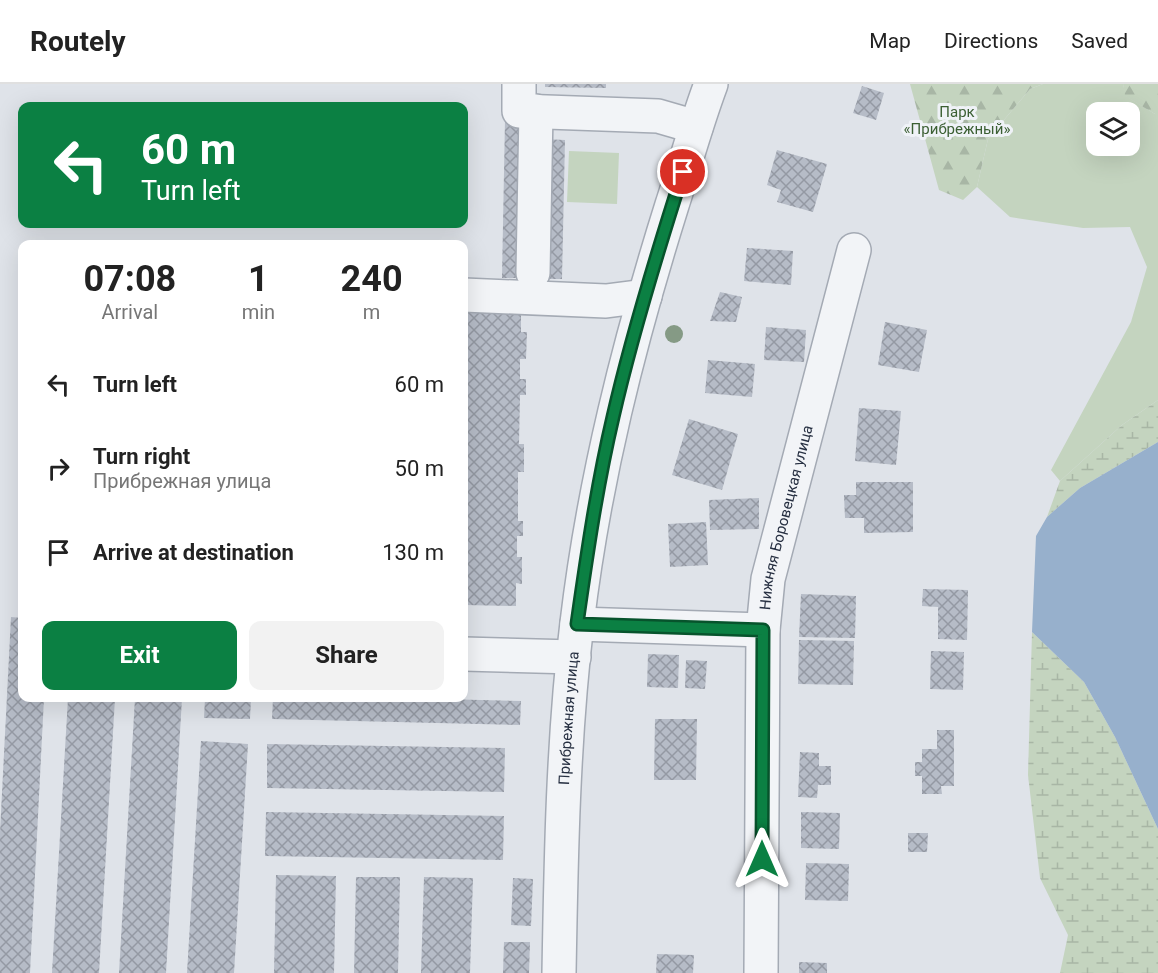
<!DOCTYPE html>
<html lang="en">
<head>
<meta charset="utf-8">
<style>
	body { margin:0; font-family:Roboto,sans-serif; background:#f2f2f2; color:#222; height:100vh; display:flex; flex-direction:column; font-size:22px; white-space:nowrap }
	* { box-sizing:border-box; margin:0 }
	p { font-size:20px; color:#767676 }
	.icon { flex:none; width:33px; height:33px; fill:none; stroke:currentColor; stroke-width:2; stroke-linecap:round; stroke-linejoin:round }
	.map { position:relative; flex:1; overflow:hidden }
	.drawer { position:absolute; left:18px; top:156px; width:450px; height:462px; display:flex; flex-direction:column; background:#fff; border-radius:12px; box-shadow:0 6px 24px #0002 }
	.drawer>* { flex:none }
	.hud { position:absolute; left:18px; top:18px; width:450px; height:126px; border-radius:12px; box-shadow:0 6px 24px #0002; background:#0b8043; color:#fff; overflow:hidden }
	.fabs { position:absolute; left:1086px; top:18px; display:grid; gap:12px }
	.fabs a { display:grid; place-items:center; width:54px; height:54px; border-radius:12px; background:#fff; box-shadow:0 6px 24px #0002; font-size:30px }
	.pin { position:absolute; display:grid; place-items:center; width:51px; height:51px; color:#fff; margin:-26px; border:3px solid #fff; border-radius:50%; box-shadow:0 2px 6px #0007 }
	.me { position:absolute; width:66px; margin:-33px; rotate:0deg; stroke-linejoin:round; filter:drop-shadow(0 0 4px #0008) }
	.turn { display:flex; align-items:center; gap:21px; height:126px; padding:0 24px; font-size:27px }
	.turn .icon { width:78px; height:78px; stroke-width:2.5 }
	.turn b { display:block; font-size:42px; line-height:51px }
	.eta { display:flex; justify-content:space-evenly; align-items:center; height:102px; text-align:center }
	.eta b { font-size:36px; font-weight:700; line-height:42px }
	.primary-button { display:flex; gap:12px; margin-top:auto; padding:12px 24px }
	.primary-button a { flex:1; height:69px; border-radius:12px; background:#0b8043; color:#fff; font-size:24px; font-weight:700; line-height:69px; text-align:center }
	.primary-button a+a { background:#f2f2f2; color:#222 }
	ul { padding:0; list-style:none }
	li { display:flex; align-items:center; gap:18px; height:84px; padding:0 24px }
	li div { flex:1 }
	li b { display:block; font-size:22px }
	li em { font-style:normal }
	header { display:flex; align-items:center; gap:36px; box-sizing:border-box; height:84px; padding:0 30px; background:#fff; border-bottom:2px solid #e0e0e0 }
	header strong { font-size:28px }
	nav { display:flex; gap:33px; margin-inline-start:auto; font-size:21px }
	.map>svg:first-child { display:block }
	.green { fill:#c4d4bf; fill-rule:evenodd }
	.forest { fill:url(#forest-firs) }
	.wetland { fill:url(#wetland-marsh) }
	.water { fill:#97b0cc }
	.building { fill:url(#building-cross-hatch) }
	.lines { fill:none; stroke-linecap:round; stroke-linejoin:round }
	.minor-casing { stroke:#a4aab4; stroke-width:36 }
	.minor { stroke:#f2f4f7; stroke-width:33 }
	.tree { fill:#859a85 }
	.route-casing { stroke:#07532c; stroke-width:15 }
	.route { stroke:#0b8043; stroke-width:10 }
	.labels { text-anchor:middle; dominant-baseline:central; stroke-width:6; stroke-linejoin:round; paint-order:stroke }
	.park-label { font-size:15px; fill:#3b5f33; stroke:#eff2f7 }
	.street-label { font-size:15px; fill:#273042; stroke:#eff2f7 }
</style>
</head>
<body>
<header>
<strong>Routely</strong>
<nav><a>Map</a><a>Directions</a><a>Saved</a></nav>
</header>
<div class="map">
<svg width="1158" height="889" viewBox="0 0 1158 889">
	<defs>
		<pattern id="forest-firs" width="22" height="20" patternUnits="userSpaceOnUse" patternTransform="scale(1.5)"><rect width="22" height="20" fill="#c4d4bf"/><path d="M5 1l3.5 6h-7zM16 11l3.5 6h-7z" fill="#a8b6a5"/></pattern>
		<pattern id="wetland-marsh" width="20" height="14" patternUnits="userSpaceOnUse" patternTransform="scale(1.5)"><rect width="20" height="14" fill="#c4d4bf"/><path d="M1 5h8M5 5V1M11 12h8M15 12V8" fill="none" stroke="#a8b6a5"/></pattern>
		<pattern id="building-cross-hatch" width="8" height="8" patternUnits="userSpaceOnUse" patternTransform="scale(1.5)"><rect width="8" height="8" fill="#b6bcc7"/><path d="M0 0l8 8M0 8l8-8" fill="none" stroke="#9499a3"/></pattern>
	</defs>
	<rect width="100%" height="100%" fill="#dfe3e9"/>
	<path class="green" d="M1043,0H1123L1126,12L1155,30H1158V316L1122,341L1060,397L1051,386L1131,238L1147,183L1130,143L1083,144L1010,133L977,103L988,55L1030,5ZM1096,28H1130V62H1096Z
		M569,67L619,69L617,120L567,118Z"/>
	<path class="forest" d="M910,0H1043L1030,5L988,55L977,103L963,116L939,106Z
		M1123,0H1158V30H1155L1125,12Z"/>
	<path class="wetland" d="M1158,316V358L1080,404L1047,433L1060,397L1122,341Z
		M1032,548L1084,598L1115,653L1158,745V889H1060L1068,851L1040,794L1028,691Z"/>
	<path class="water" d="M1158,358V745L1115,653L1084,598L1032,548L1036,452L1047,433L1080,404Z"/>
	<path class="building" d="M545,0H606V4L545,3Z
		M862,2L884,9L876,36L853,29Z
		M505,35H528L525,194H502Z
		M543,55L565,56L562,195H540Z
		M777,66L827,80L813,128L777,118L781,106L767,101Z
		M747,164L793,167L791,201L744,197Z
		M720,208L742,213L736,238L710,237Z
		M464,225H521V248H527L526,275H520V295H526V311H520L519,360H524V388H518V437H523V452H517V473H522V500L516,499V522L464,521Z
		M885,238L927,246L919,288L878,281Z
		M766,243L806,246L804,278L764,276Z
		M708,276L755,280L752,313L705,309Z
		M859,324L901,327L896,381L855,377Z
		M689,335L738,350L722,406L672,391Z
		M856,398H913V448L864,449V434H845L844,411H856Z
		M759,414V445L710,446L709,416Z
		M706,438L708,481L670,483L668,440Z
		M923,505L968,506L967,556L938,555V523L922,522Z
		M801,510L856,512L855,554L799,553Z
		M11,533L22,534V614H44L30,889H0V748Z
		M799,556L854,557L853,601L798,600Z
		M931,567L964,568L963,606L930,605Z
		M648,570L679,571L678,604L647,603Z
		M686,576L707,577L705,605L685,604Z
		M68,614H115L99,889H52Z
		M135,614H182L166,889H119Z
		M205,614H251L250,635L204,634Z
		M273,614H401L521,617L520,641L272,635Z
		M655,635H697L696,696H654Z
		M937,646H954V702H941L942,710H922V692H915V678H922V665H937Z
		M201,657L248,660L234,889H187Z
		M267,660L505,664L504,708L267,704Z
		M800,668L819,669V682H831V701H818L817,714L798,713Z
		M266,728L504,732L503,776L265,772Z
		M801,728L840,729L839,765L801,764Z
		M908,749H928L927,768H908Z
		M806,779L849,780L848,817L805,816Z
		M276,791L336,792L334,889H274Z
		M356,793H400L398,889H354Z
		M424,793L473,794L470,889H421Z
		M513,794L533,795L531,842L511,841Z
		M504,858H530L529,889H503Z
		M657,870L694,871L693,889H656Z
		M799,878L827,879V889H799Z"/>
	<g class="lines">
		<g class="minor-casing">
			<g id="minor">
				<path d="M519,0V27L658,32L696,43"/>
				<path d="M533,189L536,27"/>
				<path d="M464,211L606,217L645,212"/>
				<path d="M577,540L763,546"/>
				<path d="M464,570L574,573"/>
				<path id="s1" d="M559,889C561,772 563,655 577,539C594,396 629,258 672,121C685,81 696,40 711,0"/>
				<path id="s2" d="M761,889L763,546L768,495L854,166"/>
			</g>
		</g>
		<use href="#minor" class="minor"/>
	</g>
	<circle class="tree" cx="674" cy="250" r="9"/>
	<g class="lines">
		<g class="route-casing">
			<path id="route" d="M683,88C657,169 632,250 613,333C597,401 587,470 577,540L763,546L762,775"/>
		</g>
		<use href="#route" class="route"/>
	</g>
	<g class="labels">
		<g class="park-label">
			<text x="957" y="28">Парк<tspan x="957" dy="17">«Прибрежный»</tspan></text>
		</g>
		<g class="street-label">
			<text stroke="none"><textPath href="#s2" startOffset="458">Нижняя Боровецкая улица</textPath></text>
			<text stroke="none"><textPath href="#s1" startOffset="255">Прибрежная улица</textPath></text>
		</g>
	</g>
</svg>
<div class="fabs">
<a><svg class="icon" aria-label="layers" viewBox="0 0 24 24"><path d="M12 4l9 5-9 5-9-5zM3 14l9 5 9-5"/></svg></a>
</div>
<div class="pin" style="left:683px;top:88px;background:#d93025"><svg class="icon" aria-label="arrive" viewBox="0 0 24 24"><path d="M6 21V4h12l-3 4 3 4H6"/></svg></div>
<svg class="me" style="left:762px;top:775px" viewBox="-20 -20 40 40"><path d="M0-17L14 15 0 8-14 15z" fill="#0b8043" stroke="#fff" stroke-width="4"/></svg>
<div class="hud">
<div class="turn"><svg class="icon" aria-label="left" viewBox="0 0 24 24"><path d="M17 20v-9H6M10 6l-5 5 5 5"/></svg><div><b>60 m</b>Turn left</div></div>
</div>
<section class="drawer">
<div class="eta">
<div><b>07:08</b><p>Arrival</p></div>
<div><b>1</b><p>min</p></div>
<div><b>240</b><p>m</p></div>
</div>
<ul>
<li><svg class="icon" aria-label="left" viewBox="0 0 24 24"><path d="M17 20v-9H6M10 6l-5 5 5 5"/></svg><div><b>Turn left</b></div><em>60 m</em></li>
<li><svg class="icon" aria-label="right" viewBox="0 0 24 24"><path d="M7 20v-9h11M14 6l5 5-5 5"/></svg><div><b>Turn right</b><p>Прибрежная улица</p></div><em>50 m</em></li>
<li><svg class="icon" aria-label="arrive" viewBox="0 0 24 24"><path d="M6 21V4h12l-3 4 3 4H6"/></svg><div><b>Arrive at destination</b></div><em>130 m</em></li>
</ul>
<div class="primary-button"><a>Exit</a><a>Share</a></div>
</section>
</div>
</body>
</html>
